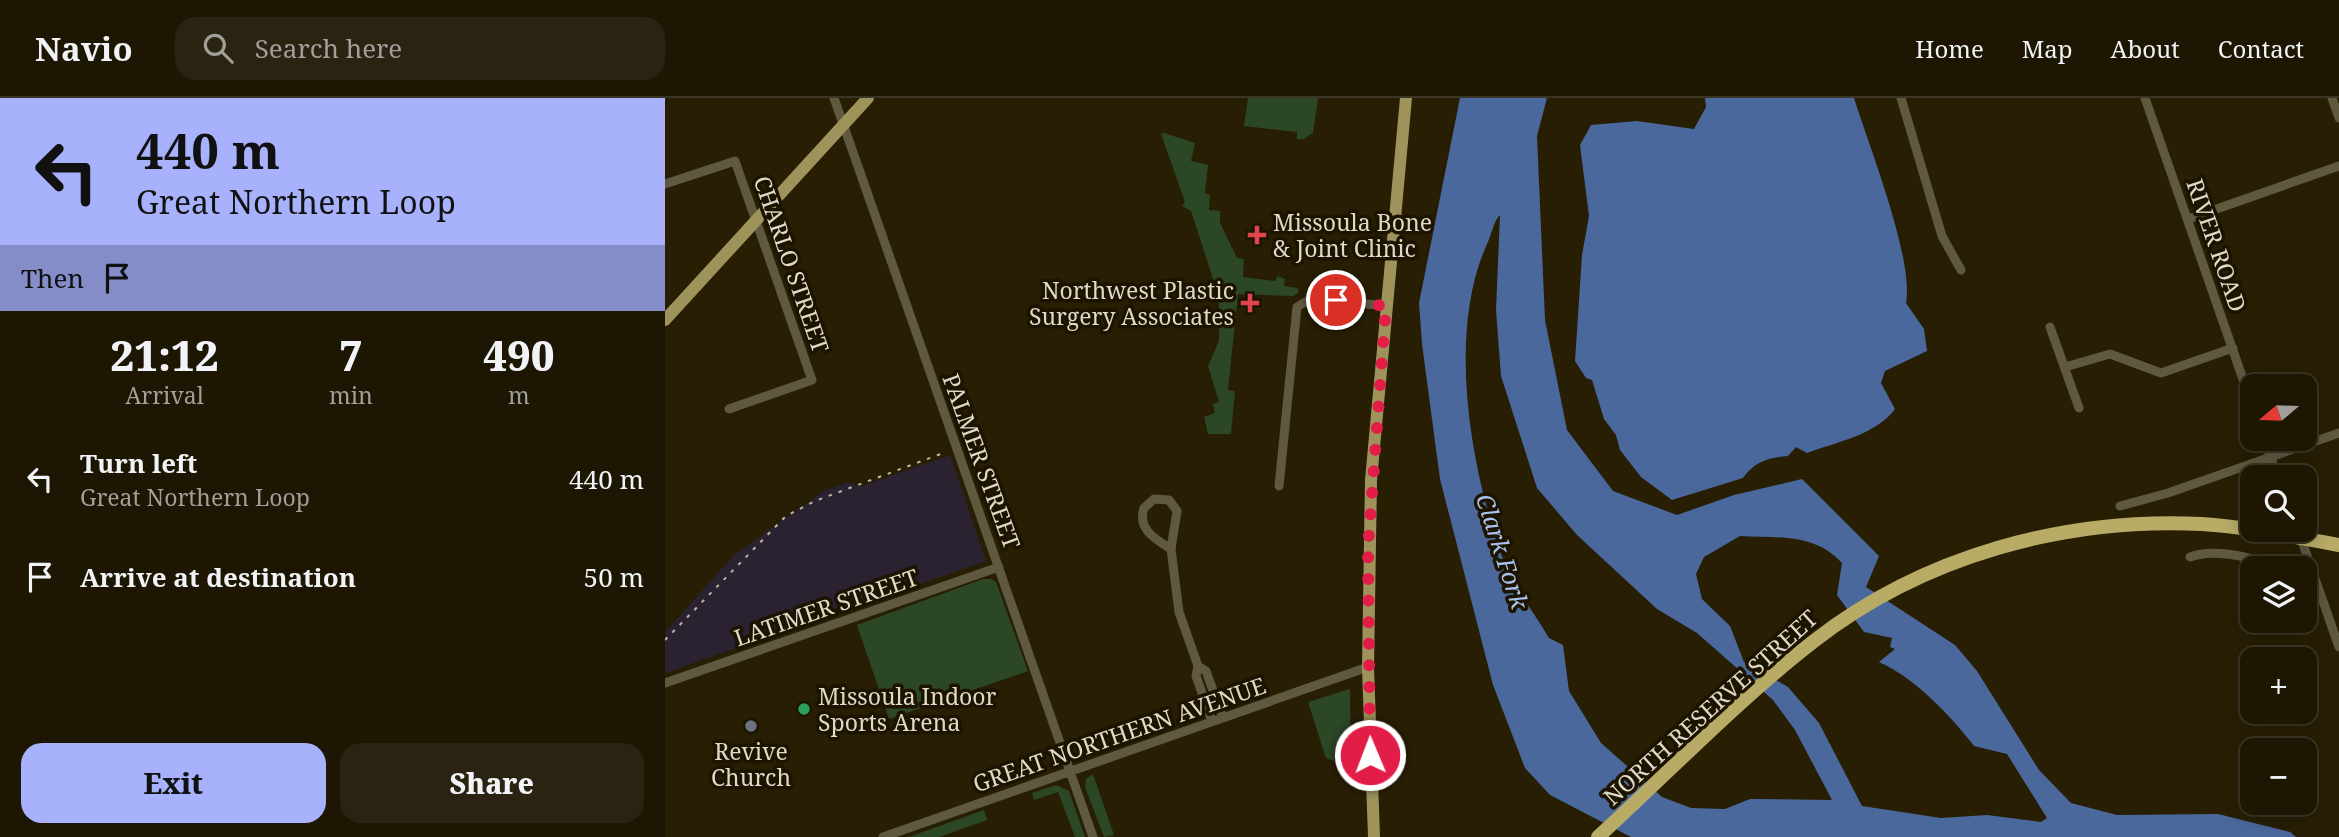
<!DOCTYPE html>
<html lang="en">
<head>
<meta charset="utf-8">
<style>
	body { margin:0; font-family:"Noto Serif",serif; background:#2a2312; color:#f1f3f6; height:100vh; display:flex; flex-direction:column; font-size:26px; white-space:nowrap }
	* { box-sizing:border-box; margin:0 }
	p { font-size:23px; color:#a09f9a }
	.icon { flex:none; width:38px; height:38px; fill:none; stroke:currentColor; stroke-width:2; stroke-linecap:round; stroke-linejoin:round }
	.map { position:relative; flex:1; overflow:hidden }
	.panel { display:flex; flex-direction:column; background:#1d1603; width:665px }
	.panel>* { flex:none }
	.banner { background:#a7b1fc; color:#111; overflow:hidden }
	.needle { width:46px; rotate:251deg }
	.controls { position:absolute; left:1575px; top:276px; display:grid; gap:14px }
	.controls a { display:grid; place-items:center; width:77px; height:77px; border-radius:14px; background:#1d1603; box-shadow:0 4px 18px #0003,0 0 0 2px #3b3525; font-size:35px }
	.pin { position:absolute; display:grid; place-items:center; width:60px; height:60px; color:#fff; margin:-30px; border:4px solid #fff; border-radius:50%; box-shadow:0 2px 7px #0007 }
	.me { position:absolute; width:77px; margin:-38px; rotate:359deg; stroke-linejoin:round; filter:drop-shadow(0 0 5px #0008) }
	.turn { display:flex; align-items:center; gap:24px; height:147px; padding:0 21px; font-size:32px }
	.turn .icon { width:91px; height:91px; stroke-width:2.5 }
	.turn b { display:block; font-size:49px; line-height:60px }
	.then { display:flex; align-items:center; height:66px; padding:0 21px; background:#0003; gap:14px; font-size:26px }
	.eta { display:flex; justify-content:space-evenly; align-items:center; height:119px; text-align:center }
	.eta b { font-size:42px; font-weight:800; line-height:49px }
	.primary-button { display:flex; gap:14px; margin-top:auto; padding:14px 21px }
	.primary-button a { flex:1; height:80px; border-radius:21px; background:#a7b1fc; color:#111; font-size:28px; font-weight:800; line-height:80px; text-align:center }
	.primary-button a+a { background:#2a2312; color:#f1f3f6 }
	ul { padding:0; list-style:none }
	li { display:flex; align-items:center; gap:21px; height:98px; padding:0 21px }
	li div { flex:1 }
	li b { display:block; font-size:26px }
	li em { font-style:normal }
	header { display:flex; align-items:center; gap:42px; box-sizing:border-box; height:98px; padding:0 35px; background:#1d1603; border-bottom:2px solid #3b3525 }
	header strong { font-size:33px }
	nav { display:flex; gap:38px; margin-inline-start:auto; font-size:24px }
	.search { width:490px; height:63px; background:#2a2312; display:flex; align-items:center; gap:18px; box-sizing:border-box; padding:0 24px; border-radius:21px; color:#a09f9a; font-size:26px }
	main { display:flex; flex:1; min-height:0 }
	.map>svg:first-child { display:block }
	.industrial { fill:#2a2231 }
	.green { fill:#2b4726 }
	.water { fill:#4b689d; fill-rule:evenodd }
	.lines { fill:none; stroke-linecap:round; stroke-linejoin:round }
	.minor { stroke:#5e593f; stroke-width:9 }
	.major { stroke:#9e945b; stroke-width:12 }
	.highway { stroke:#b7ab66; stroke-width:14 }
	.rail { stroke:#bcb6a5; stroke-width:2; stroke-dasharray:3.5 7; stroke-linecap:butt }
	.route { stroke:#e11d48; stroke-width:12; stroke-dasharray:0 21.6 }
	.health-dot { fill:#e0444e; stroke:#1d1400; stroke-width:2.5 }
	.leisure-dot { fill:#2e9e5b; stroke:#1d1400; stroke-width:2.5 }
	.worship-dot { fill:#6b7280; stroke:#1d1400; stroke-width:2.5 }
	.labels { text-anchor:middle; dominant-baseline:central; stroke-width:7; stroke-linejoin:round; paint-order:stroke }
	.poi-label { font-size:23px; fill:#dfd9ca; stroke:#1d1400; text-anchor:start }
	.street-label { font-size:23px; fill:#dfd9ca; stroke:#1d1400 }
	.water-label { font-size:24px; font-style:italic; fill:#a9c3f2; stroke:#1d1400 }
</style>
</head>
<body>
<header>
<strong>Navio</strong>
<div class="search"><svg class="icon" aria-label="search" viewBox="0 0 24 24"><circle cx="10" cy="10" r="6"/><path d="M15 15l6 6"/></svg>Search here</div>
<nav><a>Home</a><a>Map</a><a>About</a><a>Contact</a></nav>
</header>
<main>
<section class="panel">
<div class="banner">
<div class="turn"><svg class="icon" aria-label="left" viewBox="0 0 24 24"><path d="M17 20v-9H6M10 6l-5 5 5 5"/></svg><div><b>440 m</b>Great Northern Loop</div></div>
<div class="then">Then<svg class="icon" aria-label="arrive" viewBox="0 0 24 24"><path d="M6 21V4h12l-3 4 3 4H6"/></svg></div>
</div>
<div class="eta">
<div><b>21:12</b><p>Arrival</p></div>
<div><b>7</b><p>min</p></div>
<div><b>490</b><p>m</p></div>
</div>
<ul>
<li><svg class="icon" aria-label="left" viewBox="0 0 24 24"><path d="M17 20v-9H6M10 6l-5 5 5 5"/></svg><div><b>Turn left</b><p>Great Northern Loop</p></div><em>440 m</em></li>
<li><svg class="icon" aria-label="arrive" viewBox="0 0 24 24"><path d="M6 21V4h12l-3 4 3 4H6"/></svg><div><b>Arrive at destination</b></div><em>50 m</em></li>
</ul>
<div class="primary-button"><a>Exit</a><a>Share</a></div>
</section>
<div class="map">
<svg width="1674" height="739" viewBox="0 0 1674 739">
	<rect width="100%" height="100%" fill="#271e04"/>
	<path class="industrial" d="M285,357L321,463L0,575V534L70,456L160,392L183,384L194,389Z"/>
	<path class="green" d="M583,0H653L648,35L639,41H632V34L579,28Z
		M499,35L530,45L526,63L543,67L540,95L545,97L544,112L555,113V125L572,160L579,161L578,179L610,183L613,178L620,181L619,188L632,190L634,194L628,198L573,196L563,292L570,293L566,336H543L539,319L550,315L548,306L554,304L543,268L554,243V199L526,113L517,108L520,104L496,36Z
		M318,481H326L331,484L363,573L224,621L192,527Z
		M685,591L686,662L681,668L661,660L643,604Z
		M428,676L429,679L449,737L439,739L420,689L421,681Z
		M391,687L404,693L420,739H410L393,694L369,702L367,695Z
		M319,712L322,722L274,739H244Z"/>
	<path class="water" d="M795,0H882L872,38L880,222L902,332L948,393L1012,417L1069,397L1137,381L1214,458L1201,489L1290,547L1312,573L1374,672L1406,705L1452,717L1553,716L1625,734L1631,739H966L885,697L860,670L828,587L775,381L757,246L754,205ZM835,117L831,212L836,278L872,390L912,437L992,511L1032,535L1108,602L1130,632L1167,702L1085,701L1060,711L1026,710L997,699L936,645L904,593L898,547L884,540C868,513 846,485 836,456C805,367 782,234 822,146C827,136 828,124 835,117ZM1075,438C1113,440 1150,435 1177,465L1172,497L1199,534L1227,540L1225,549L1230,551L1214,564C1250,580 1285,617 1309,648L1342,656L1382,720L1376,724L1322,717L1276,720L1197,708L1154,625L1123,589L1079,564L1065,528L1037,501L1031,476L1039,459Z
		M1040,0H1189C1204,48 1249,161 1241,205L1259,231L1262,253L1220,273L1216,285L1230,311C1211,337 1171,344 1142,355L1131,349L1123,358C1104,359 1089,364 1078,380L1007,402L976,379L955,352L951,337L939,321L927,282L921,280L910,263L917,157L924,118L915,47L926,27L972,23L1029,31L1041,9Z"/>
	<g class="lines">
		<path class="minor" d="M169,0L428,739
			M1236,0L1277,138L1296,172
			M1480,0L1587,307
			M1667,0L1674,20
			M0,86L70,63L147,282L64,311
			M1523,121L1674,68
			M1385,229L1414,310
			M1400,269L1445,256L1496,275L1568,250
			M1599,341L1613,380
			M614,388L632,209L647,200L721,208
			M1455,408L1503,395L1674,335
			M1633,432L1674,549
			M506,451C490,441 472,431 479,410L489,401L504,402L512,413L506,451L514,514L533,568L531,578L547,623
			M1525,459C1553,449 1592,461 1618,471
			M533,568L541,573L558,620
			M0,585L334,469
			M218,739L703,569"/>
		<path class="major" d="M0,222L203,0
			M709,739L703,569L706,382L741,0"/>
		<path class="highway" d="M933,739C1004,674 1073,602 1149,543C1258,458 1400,419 1537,426C1583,429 1629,439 1674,447"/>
		<path class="rail" d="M0,542L121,418L150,403L281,354"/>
	</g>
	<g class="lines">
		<path class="route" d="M671,202L721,208L703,450L705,657"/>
	</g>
	<g class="health-dot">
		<path d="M588.5 126.5h7v7h7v7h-7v7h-7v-7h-7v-7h7z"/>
		<path d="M581.5 194.5h7v7h7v7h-7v7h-7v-7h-7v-7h7z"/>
	</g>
	<circle class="leisure-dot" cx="139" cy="611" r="7"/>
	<circle class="worship-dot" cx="86" cy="628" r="7"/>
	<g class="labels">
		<g class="poi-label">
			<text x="608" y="124">Missoula Bone<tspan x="608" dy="26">&amp; Joint Clinic</tspan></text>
			<text x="569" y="192" text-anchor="end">Northwest Plastic<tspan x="569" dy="26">Surgery Associates</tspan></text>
			<text x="153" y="598">Missoula Indoor<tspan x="153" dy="26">Sports Arena</tspan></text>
			<text x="86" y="653" text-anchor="middle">Revive<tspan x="86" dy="26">Church</tspan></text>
		</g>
		<g class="street-label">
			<text transform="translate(1552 147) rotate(71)">RIVER ROAD</text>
			<text transform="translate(127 166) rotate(71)">CHARLO STREET</text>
			<text transform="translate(317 363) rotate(70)">PALMER STREET</text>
			<text transform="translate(161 509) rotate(-19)">LATIMER STREET</text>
			<text transform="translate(1045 609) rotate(-42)">NORTH RESERVE STREET</text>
			<text transform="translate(454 636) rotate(-19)">GREAT NORTHERN AVENUE</text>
		</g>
		<g class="water-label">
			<text transform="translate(838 453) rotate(72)">Clark Fork</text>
		</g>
	</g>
</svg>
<div class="controls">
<a><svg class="needle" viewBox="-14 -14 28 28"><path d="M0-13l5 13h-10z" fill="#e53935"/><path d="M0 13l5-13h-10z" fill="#a09f9a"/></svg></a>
<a><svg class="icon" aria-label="search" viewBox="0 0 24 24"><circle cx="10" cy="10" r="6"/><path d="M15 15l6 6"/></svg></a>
<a><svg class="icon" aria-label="layers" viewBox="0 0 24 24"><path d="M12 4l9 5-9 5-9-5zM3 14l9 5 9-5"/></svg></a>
<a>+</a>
<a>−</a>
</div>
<div class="pin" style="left:671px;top:202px;background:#d93025"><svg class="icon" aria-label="arrive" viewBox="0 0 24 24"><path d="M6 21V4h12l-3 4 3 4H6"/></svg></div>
<svg class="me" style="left:705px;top:657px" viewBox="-20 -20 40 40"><circle r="17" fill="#e11d48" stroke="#fff" stroke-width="3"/><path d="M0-11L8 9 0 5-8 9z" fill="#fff"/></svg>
</div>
</main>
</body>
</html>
